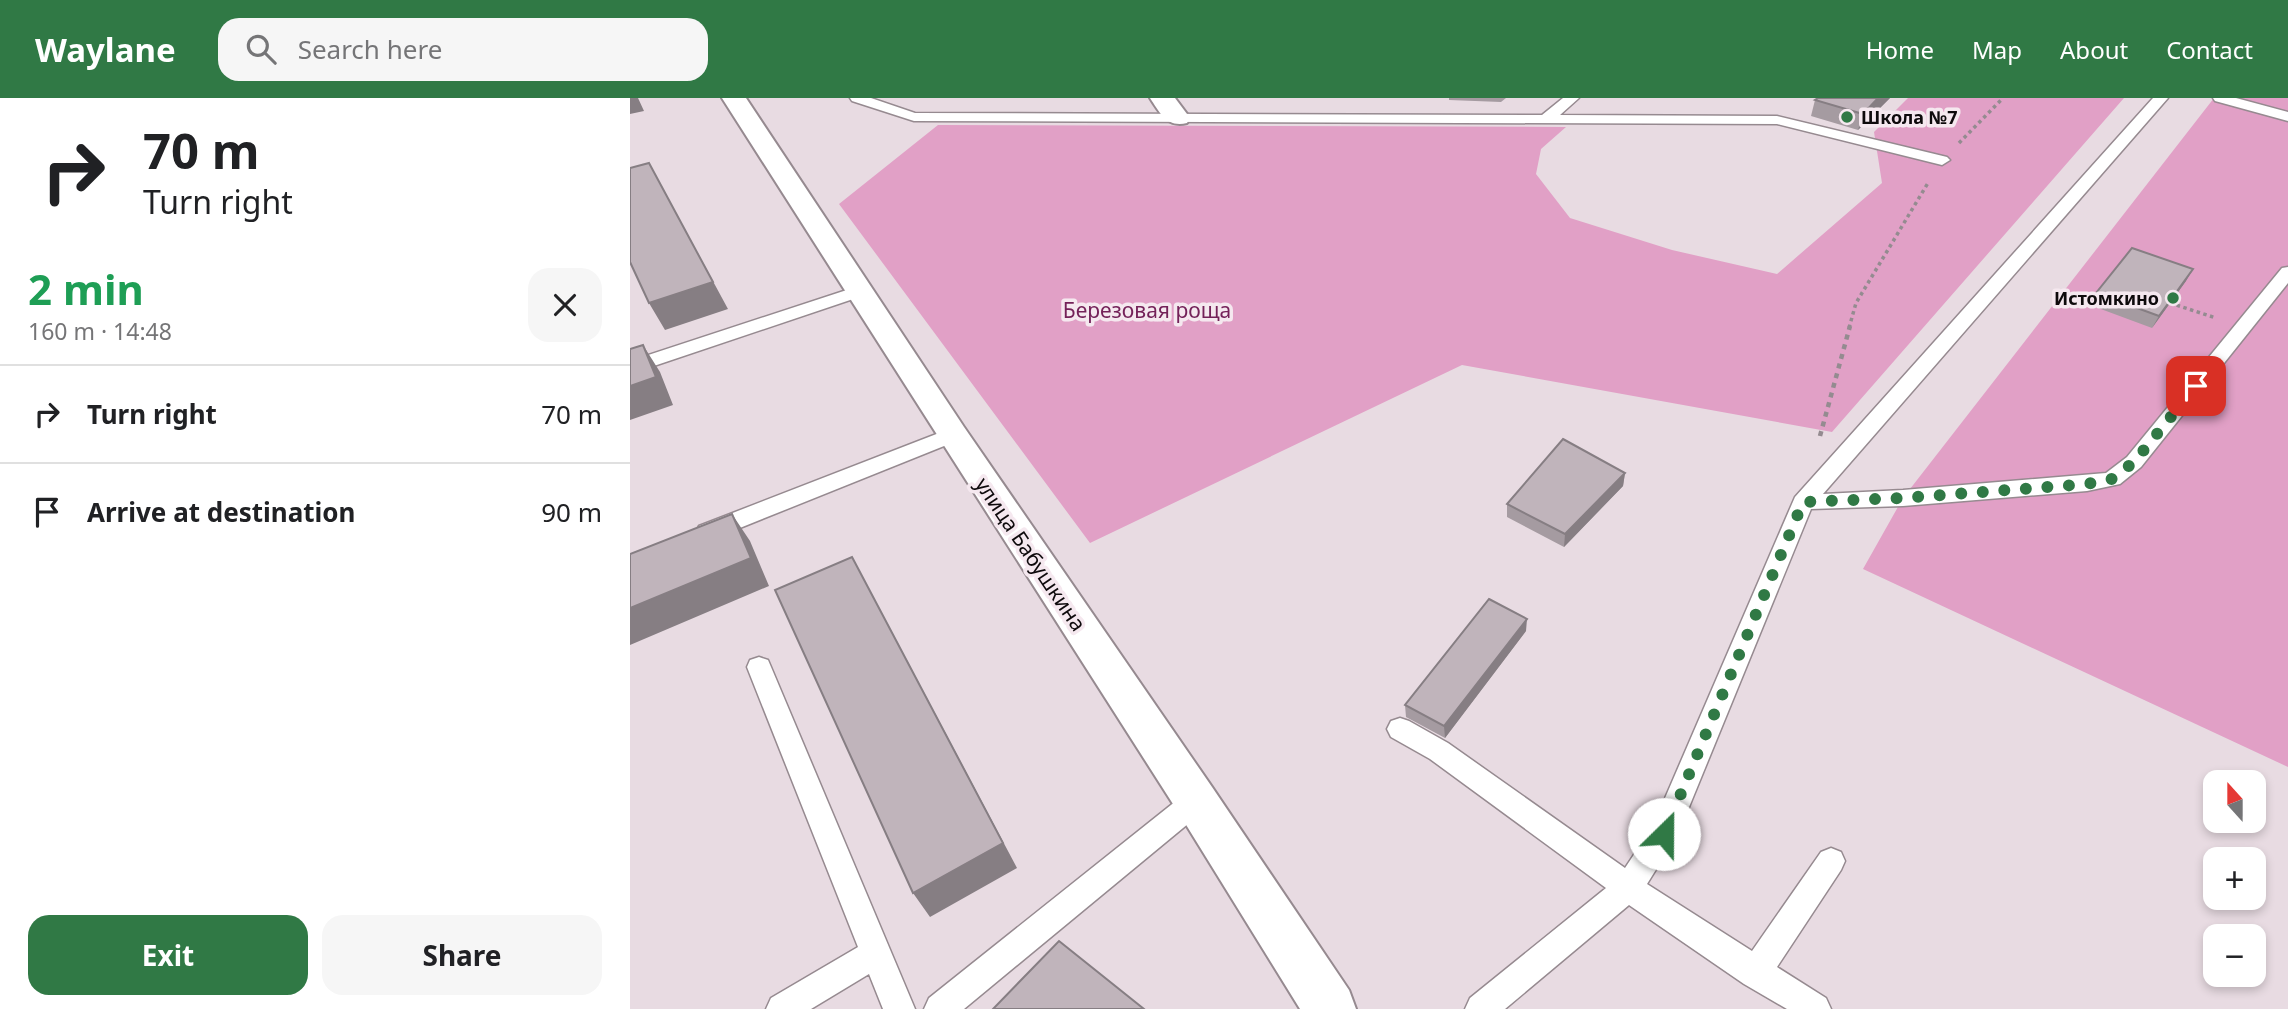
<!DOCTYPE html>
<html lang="en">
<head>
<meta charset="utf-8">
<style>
	body { margin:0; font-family:"Noto Sans",sans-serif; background:#f6f6f6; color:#202124; height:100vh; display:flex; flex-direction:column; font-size:26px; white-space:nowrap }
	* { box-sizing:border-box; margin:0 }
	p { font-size:23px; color:#757577 }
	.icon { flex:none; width:38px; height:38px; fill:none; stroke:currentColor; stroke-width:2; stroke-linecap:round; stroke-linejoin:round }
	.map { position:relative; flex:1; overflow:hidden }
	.drawer { display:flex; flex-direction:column; background:#fff; width:630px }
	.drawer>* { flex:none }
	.hud { background:#fff; color:#202124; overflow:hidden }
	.needle { width:46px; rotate:339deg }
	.fabs { position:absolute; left:1573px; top:672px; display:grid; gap:14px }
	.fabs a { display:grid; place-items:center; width:63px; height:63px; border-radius:14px; background:#fff; box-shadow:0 4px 10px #0003; font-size:35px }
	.pin { position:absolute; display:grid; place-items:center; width:60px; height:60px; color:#fff; margin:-30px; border-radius:14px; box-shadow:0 4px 10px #0006 }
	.me { position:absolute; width:77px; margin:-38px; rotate:23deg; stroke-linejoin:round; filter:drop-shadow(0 0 5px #0008) }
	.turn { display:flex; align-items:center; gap:24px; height:147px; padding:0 28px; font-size:32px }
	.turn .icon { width:91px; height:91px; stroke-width:2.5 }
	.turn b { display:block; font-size:49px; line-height:60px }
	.round { display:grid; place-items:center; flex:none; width:74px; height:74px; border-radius:21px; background:#f6f6f6 }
	.overview { display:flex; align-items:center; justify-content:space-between; height:119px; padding:0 28px }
	h1 { font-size:42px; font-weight:700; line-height:52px; color:#1e9e55 }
	.action { display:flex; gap:14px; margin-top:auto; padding:14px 28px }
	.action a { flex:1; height:80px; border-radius:21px; background:#307945; color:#fff; font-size:28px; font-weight:700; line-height:80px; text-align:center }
	.action a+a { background:#f6f6f6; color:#202124 }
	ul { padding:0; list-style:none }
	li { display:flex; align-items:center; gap:21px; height:98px; padding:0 28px; border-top:2px solid #e0e0e0 }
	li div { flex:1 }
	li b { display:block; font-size:26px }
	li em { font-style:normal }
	header { display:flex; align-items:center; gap:42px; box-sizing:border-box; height:98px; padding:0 35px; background:#307945; color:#fff }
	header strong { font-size:33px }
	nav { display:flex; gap:38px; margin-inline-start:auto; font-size:24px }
	.search { width:490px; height:63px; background:#f6f6f6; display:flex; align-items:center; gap:18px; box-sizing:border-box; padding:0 24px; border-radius:21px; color:#757577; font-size:26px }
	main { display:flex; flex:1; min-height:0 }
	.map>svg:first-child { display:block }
	.green { fill:#e1a0c6 }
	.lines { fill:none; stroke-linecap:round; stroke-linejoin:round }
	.service-casing { stroke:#968a90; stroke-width:3 }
	.minor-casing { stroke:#968a90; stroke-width:4 }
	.path-far1 { stroke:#948b90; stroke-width:3.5; stroke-dasharray:3.5 3.5; stroke-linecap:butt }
	.path { stroke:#948b90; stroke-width:4.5; stroke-dasharray:5 5; stroke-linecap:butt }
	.service { fill:#fff; fill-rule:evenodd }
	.minor { fill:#fff; fill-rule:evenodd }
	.wall { fill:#a59ba1 }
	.shaded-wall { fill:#867e83 }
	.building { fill:#c0b4bb; stroke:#867e83; stroke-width:2 }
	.route { stroke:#307945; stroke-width:12; stroke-dasharray:0 21.6 }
	.poi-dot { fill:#307945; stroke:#f5e8ef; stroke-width:2.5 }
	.labels { text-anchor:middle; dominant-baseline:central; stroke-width:7; stroke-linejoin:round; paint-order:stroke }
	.far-poi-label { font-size:18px; font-weight:bold; fill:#0e0a0c; stroke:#f5e8ef; text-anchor:start }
	.park-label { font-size:21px; fill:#742159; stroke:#f5e8ef }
	.street-label { font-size:21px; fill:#0e0a0c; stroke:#f5e8ef }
</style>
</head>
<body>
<header>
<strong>Waylane</strong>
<div class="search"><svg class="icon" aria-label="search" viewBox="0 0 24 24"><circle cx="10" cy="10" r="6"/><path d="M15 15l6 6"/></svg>Search here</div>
<nav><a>Home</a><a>Map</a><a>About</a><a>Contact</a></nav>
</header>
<main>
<section class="drawer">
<div class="hud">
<div class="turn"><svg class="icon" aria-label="right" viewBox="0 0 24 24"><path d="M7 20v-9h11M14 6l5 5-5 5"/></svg><div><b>70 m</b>Turn right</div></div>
</div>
<div class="overview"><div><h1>2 min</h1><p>160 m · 14:48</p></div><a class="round"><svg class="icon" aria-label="close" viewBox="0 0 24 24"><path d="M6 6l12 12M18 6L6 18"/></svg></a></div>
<ul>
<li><svg class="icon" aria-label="right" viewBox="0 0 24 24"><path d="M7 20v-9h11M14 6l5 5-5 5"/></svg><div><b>Turn right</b></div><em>70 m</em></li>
<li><svg class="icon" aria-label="arrive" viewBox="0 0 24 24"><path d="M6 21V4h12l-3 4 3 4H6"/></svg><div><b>Arrive at destination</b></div><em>90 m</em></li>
</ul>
<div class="action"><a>Exit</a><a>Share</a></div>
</section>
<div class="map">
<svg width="1658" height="911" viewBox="0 0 1658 911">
	<rect width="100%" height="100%" fill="#e8dbe2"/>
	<path class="green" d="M1278,0H1494L1202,334L832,267L460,445L209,106L308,27L936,29L911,51L906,76L940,120L1042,152L1147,176L1252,85L1244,34Z
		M1584,0H1658V669L1233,471L1273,400Z"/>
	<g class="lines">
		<g class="service-casing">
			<path id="service" d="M220,0H241L285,15L912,17L933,0H949L930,17L1147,18L1317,59L1320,62L1312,67L1147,26L284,23L222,3Z
				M1523,0H1538L1193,396L1273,392L1476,375L1497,359L1652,170L1658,169V185L1511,369L1490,386L1457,393L1273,408L1181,411L1048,736L1017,786L1122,853L1191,754L1201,750L1211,754L1215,763L1211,772L1147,869L1196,900L1201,911H1157L1114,886L999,807L875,911H835L840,900L976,790L800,661L761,639L757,631L761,623L770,620L779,623L818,645L995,770L1023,728L1165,399Z
				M1583,0H1606L1658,14V23L1585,3Z
				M229,188L238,193L235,197L0,276V263Z
				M322,330L329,332L332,337L329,342L85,440L77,442L69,440L66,434L69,428Z
				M129,559L138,562L141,569L285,911H253L239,876L181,911H136L141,900L228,849L117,569L120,562Z
				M566,691L576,695L580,703L576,711L334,911H294L299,900L556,695Z"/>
		</g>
		<g class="minor-casing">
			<path id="minor" d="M92,0H116L334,329L582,689L719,892L726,911H670L550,717Z
				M520,0H545L560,20L557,25C537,30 530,15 520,0Z"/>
		</g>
		<path class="path-far1" d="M1329,45L1373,0
			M1540,205L1586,220
			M1219,230L1226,205L1298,85"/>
		<path class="path" d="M1190,338L1220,228"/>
		<use href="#service" class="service"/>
		<use href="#minor" class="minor"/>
	</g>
	<path class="wall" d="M819,0H876L871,4L819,2Z
		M1188,0H1260L1228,32L1181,18L1185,2Z
		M1556,183L1522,230L1460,207L1466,195Z
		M995,375L993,388L934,449L877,419V406Z
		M896,533L815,640L776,619L775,607Z"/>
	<path class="shaded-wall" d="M0,0H8L14,13L0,16Z
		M1248,0H1260L1228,32L1233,16Z
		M19,65L98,211L35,232L19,205Z
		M1563,171L1556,183L1522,230L1529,218Z
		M13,247L30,274L43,307L0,322V288Z
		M995,375L993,388L934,449L935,436Z
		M102,416L120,443L139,488L0,547V510Z
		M222,459L237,487L387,770L300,819L283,795Z
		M897,521L896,533L815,640L814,628Z"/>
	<path class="building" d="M1188,0H1248L1233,16L1185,2Z
		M19,65L83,184L19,205L0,164V70Z
		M1502,150L1563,171L1529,218L1466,195Z
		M13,247L26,279L0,288V251Z
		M933,341L995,375L935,436L877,406Z
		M102,416L121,460L0,510V456Z
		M222,459L373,745L283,795L145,492Z
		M859,501L897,521L814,628L775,607Z
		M429,843L514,911H363Z"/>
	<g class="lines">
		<path class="route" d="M1034,736L1173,404L1273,400L1457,386L1482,381L1504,364L1566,288"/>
	</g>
	<g class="poi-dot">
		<circle cx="1217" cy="19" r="7"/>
		<circle cx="1543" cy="200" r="7"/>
	</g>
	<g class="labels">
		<g class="far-poi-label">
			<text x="1231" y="19">Школа №7</text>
			<text x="1529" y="200" text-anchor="end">Истомкино</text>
		</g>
		<g class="park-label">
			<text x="517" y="212">Березовая роща</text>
		</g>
		<g class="street-label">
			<text transform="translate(401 456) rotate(56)">улица Бабушкина</text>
		</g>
	</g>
</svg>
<div class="fabs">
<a><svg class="needle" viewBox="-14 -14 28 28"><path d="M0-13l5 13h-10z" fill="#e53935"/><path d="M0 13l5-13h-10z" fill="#757577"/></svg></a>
<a>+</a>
<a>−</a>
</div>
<div class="pin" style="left:1566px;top:288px;background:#d93025"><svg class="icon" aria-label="arrive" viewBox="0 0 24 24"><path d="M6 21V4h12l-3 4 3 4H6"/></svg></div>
<svg class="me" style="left:1034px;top:736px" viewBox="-20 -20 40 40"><circle r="19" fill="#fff"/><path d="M0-13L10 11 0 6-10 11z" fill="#307945"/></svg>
</div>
</main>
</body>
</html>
